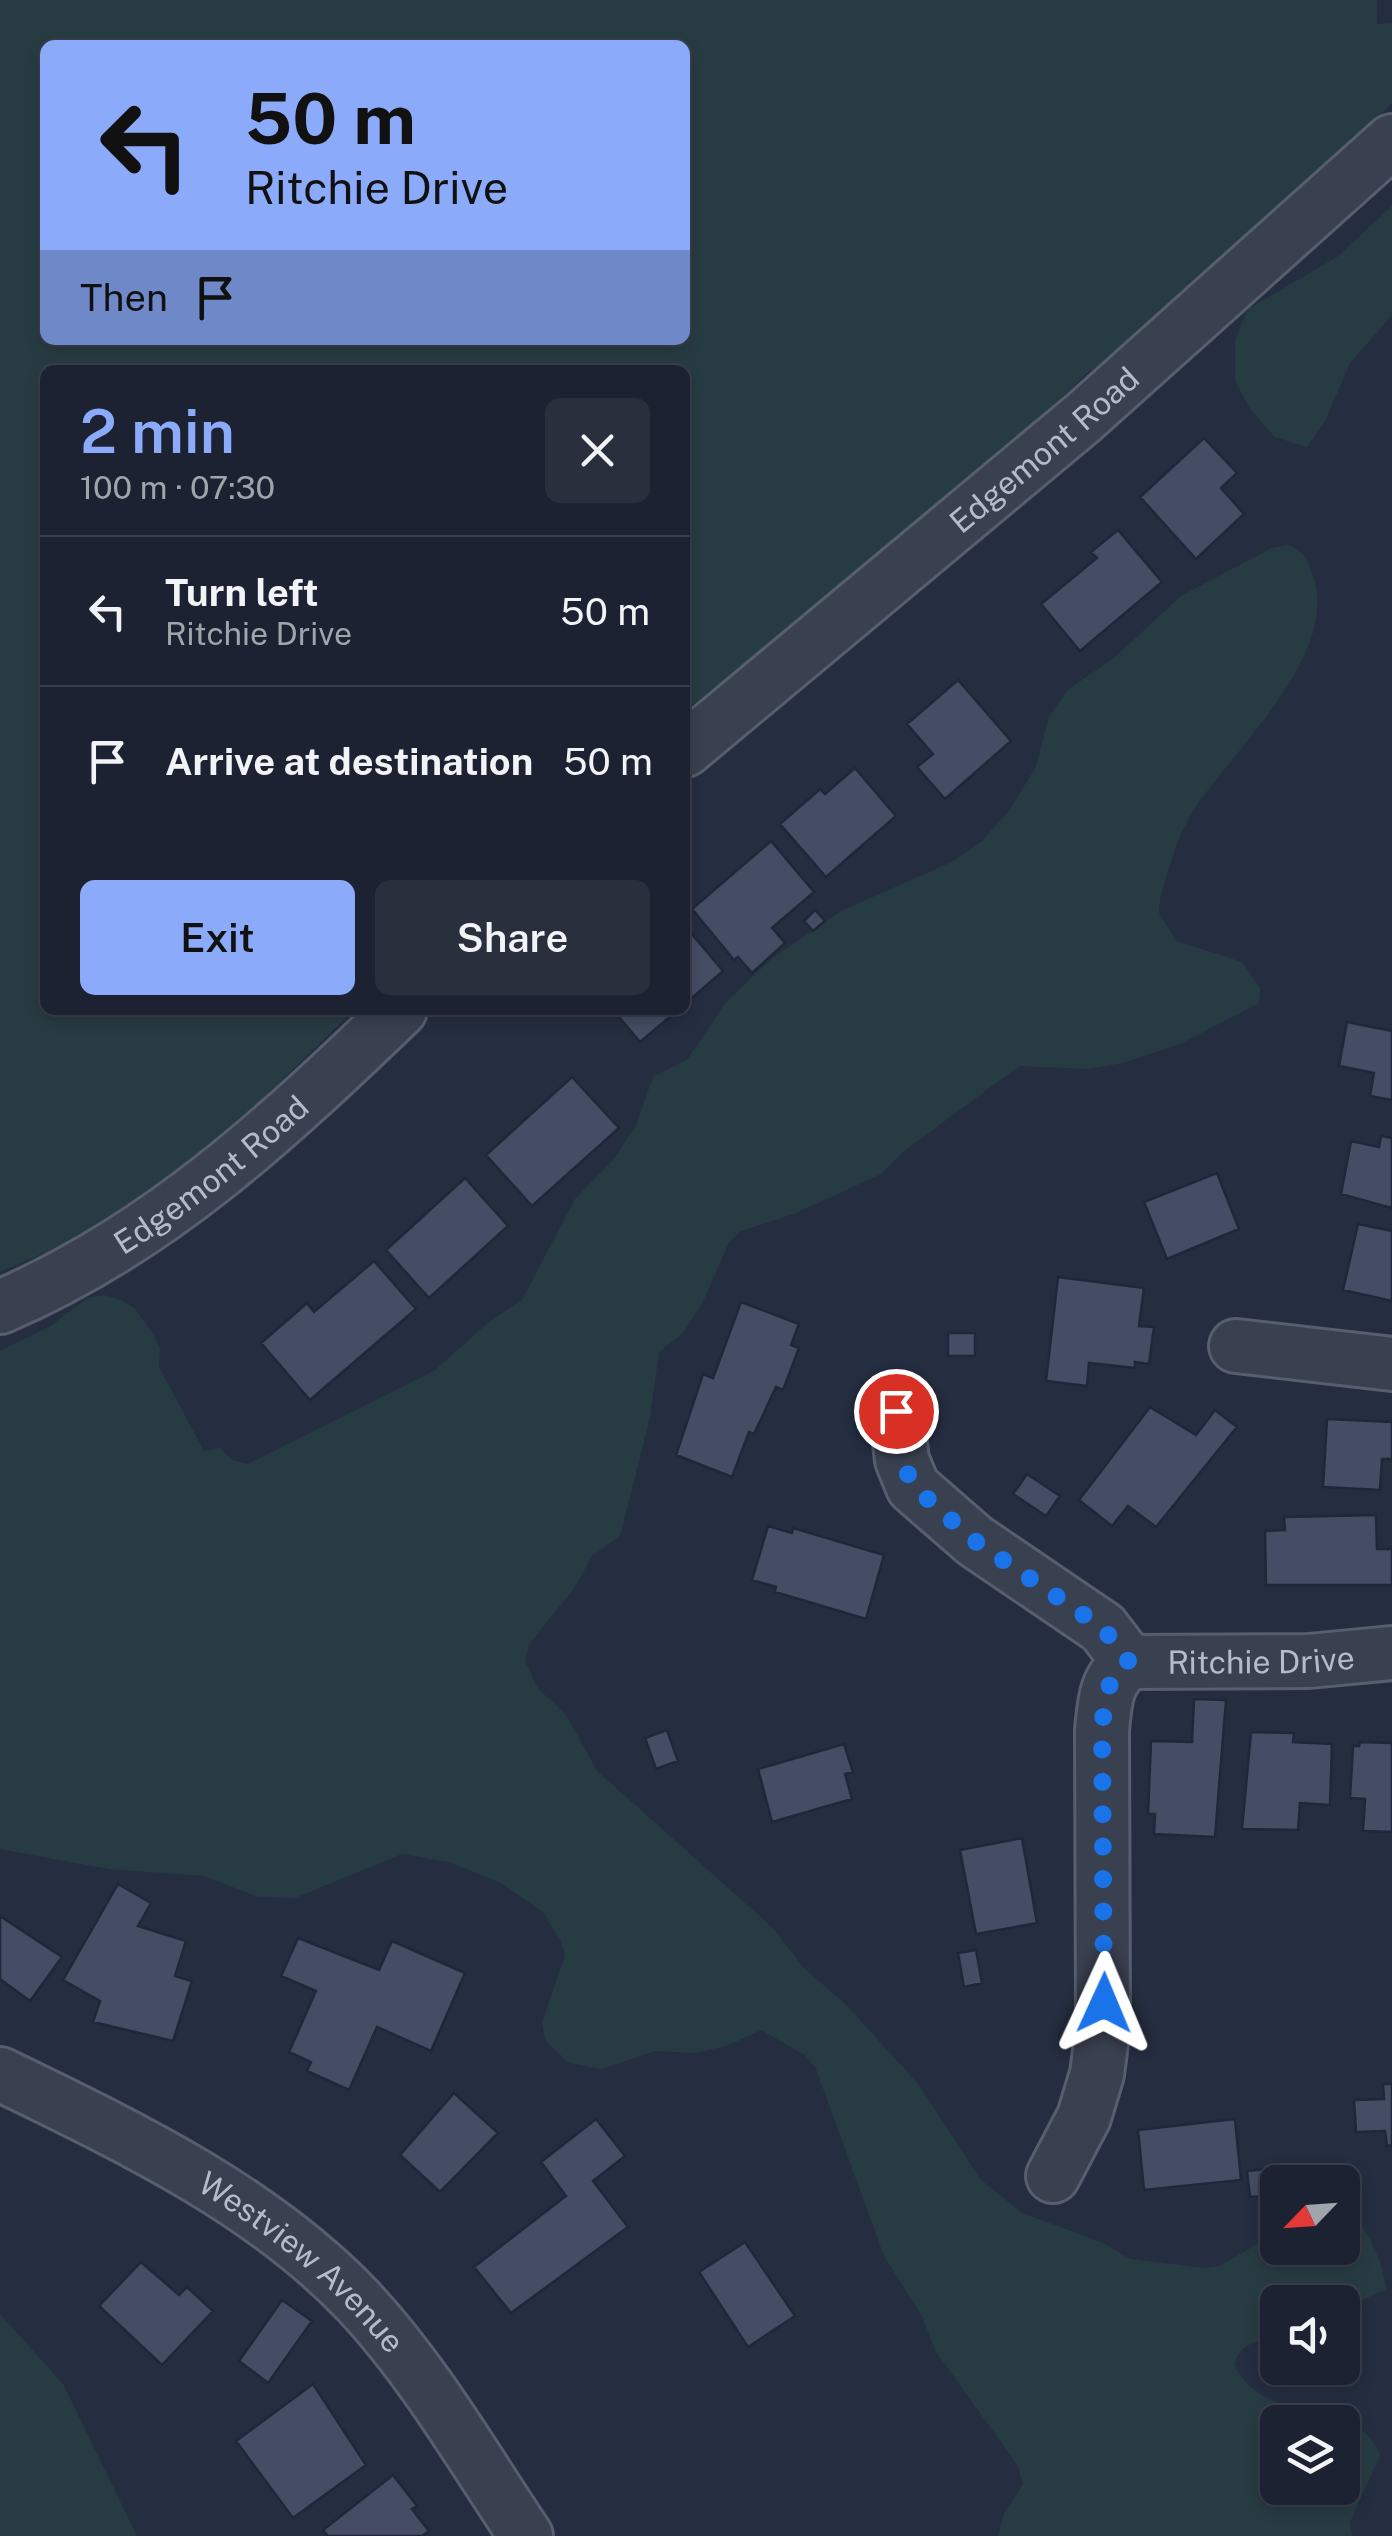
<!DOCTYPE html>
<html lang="en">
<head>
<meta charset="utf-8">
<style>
	body { margin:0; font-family:"Public Sans",sans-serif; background:#292f3d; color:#f1f3f6; height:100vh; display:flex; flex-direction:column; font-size:38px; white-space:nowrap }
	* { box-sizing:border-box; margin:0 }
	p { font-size:32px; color:#a0a4ab }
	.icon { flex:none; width:55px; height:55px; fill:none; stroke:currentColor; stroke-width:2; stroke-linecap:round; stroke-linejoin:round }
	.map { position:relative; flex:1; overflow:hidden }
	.sheet { position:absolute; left:40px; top:365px; width:650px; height:650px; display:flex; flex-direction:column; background:#1c2231; border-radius:15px; box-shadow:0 5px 15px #0003,0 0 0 2px #3a3f4d }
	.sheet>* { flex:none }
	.hud { position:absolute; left:40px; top:40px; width:650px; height:305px; border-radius:15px; box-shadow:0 5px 15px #0003,0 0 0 2px #3a3f4d; background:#8baafa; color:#111; overflow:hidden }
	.needle { width:65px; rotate:245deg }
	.buttons { position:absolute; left:1260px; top:2165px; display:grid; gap:20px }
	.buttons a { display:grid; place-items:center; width:100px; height:100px; border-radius:15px; background:#1c2231; box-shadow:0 5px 15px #0003,0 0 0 2px #3a3f4d; font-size:50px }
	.pin { position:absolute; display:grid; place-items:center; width:85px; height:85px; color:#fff; margin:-42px; border:5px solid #fff; border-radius:50%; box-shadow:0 2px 10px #0007 }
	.me { position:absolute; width:110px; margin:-55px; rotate:1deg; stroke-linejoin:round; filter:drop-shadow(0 0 8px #0008) }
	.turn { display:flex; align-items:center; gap:35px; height:210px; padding:0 40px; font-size:45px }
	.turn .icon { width:130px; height:130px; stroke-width:2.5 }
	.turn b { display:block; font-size:70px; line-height:85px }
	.then { display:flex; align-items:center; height:95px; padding:0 40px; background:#0003; gap:20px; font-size:38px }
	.round { display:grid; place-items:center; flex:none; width:105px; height:105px; border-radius:15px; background:#292f3d }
	.headline { display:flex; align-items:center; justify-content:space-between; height:170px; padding:0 40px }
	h1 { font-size:60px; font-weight:600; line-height:75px; color:#8baafa }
	.cta { display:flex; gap:20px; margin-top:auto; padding:20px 40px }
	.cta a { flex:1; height:115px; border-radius:15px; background:#8baafa; color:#111; font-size:40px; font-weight:600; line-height:115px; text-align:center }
	.cta a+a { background:#292f3d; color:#f1f3f6 }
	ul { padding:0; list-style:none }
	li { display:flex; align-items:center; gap:30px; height:150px; padding:0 40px; border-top:2px solid #3a3f4d }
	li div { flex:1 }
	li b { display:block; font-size:38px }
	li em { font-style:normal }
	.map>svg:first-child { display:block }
	.green { fill:#273c42; fill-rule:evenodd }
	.building { fill:#444d63; stroke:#202738; stroke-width:2.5 }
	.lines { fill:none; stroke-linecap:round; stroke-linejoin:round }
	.minor-casing { stroke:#575e6e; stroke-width:58 }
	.minor { stroke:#394050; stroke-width:52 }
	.route { stroke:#1a73e8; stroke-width:18; stroke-dasharray:0 32.4 }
	.labels { text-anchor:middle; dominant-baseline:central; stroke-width:10; stroke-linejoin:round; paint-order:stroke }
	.street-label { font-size:32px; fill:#b6bbcb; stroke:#1e2536 }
</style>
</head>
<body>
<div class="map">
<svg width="1392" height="2536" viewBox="0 0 1392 2536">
	<rect width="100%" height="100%" fill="#252e41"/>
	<path class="green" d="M0,0H1377V24L1392,23V103L1282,211L1176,299L1143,337L1087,373L999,459L942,498L905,535L685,711V370H45V1010H354C286,1076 220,1144 143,1199C100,1231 49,1251 0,1272ZM45,45H685V340H45Z
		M1392,206V315L1350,363L1325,421L1307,447L1275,437L1251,410L1235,381V340L1248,309L1337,257Z
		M1288,545C1303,552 1307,558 1312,573C1343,653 1233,749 1193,811C1177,836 1169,869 1160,898L1159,913L1176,941L1242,962L1260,988L1259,1003L1180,1044L1123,1063L1087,1069L1019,1066L903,1152L881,1174L796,1213L741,1231L729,1242L702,1304L683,1333L659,1352L650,1417L620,1536L592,1556L575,1587L529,1644L525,1661L538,1689L565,1713L597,1771L773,1928L803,1967L847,2006L919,2085L980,2179L1022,2213L1101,2242L1130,2259L1204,2268L1220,2266L1277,2232L1278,2248H1342L1343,2208C1367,2222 1383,2262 1386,2289L1343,2309L1342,2302H1278L1277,2338C1255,2343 1243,2340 1234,2365C1270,2433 1356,2392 1380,2455L1350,2522L1352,2536H998L1004,2513L1023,2484L1018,2466L935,2350L922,2316L884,2256L816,2069L805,2055L761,2030L729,2045L696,2053L655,2051L602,2069L569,2063L545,2040L542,2022L565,1956L561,1941L543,1912L501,1883L449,1862L402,1854L295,1898L258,1897L205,1876L108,1869L0,1849V1351L49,1327L88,1298L104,1295L121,1300L135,1309L153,1334L160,1348L159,1367L204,1451L220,1448L232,1460L248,1464L434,1371L490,1321L522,1300L575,1199L614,1159L636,1125L653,1077L687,1060L726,1002L770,960L841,911L952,862L981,842L1008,812L1036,767L1049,716L1069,689L1114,658L1181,596L1272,548ZM1278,2422H1342V2488H1278Z
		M0,2314L63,2384L137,2536H0Z"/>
	<path class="building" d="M1204,438L1237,473L1221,488L1244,514L1196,559L1140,497Z
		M1118,530L1162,582L1080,651L1041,604L1097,558L1091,552Z
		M958,680L1011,741L945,799L917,767L933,754L907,724Z
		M855,768L896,816L826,877L780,824L820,789L825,794Z
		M771,841L814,892L772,928L785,943L752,973L738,957L734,960L692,909Z
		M815,910L825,921L813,931L804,921Z
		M685,926L723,971L685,1004Z
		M613,1010H678L640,1042Z
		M1347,1022L1392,1031V1100L1370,1096L1374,1073L1339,1066Z
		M572,1077L619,1128L532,1206L486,1155Z
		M1381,1136L1392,1138V1208L1341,1194L1351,1141L1379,1147Z
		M1217,1173L1239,1229L1167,1259L1144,1202Z
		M465,1178L508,1226L429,1298L386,1250Z
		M1358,1224L1392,1231V1301L1343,1290Z
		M374,1261L416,1309L310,1400L261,1343L307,1303L314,1312Z
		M1058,1277L1144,1288L1139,1326L1154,1327L1149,1364L1135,1362V1368L1089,1363L1087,1386L1046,1381Z
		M741,1302L799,1324L791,1345L799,1348L783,1390L776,1387L754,1434L749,1432L732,1477L676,1455L703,1374L713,1378Z
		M948,1333H975V1356H948Z
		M1150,1407L1196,1435L1215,1410L1237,1427L1156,1527L1128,1506L1112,1526L1079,1500Z
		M1327,1419L1392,1422V1459H1382L1380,1490L1323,1487Z
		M1027,1474L1060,1496L1046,1516L1013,1494Z
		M1376,1515L1377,1549H1392V1585H1266L1265,1531L1285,1530L1284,1517Z
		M768,1526L792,1533L793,1528L884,1555L866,1619L775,1592L776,1587L752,1580Z
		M1194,1699L1226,1700L1215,1837L1154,1834L1155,1814H1148L1151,1741L1192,1742Z
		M667,1730L678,1761L656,1769L645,1738Z
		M1251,1732L1294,1733L1293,1742L1332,1744L1330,1805L1300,1803L1298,1830L1242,1829Z
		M1360,1742L1392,1743V1832L1363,1831L1365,1799L1350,1798L1353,1746H1359Z
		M844,1744L853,1772L845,1774L852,1799L772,1822L758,1769Z
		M1022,1838L1037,1923L976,1934L960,1850Z
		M118,1884L151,1903L138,1926L186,1941L175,1976L192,1981L173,2041L93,2022L100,2001L63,1980Z
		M0,1916L62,1957L30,2001L0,1979Z
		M298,1938L379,1970L392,1941L465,1973L431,2051L377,2027L349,2090L307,2071L311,2062L289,2052L316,1991L281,1976Z
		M976,1950L982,1983L964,1987L958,1953Z
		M1383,2084H1392V2145L1387,2146L1385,2131L1356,2132L1354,2100L1384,2099Z
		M454,2093L498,2133L440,2192L400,2155Z
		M596,2119L625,2156L593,2181L628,2227L511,2313L474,2267L566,2196L541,2162Z
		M1235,2119L1241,2180L1144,2190L1138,2130Z
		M1286,2167L1287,2182H1278V2195L1250,2197L1247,2171Z
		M745,2242L795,2316L748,2347L699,2272Z
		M141,2262L179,2295L187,2287L213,2311L162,2365L99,2306Z
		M282,2300L312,2321L268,2383L239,2361Z
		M313,2384L366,2465L293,2518L236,2441Z
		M393,2475L417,2506L412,2509L429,2531L422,2536H328L323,2530Z"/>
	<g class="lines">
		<g class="minor-casing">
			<g id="minor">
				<path id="s1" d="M685,750L1083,418L1392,141"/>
				<path id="s2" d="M0,1307C159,1239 277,1128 400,1010"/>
				<path d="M1236,1346L1392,1364"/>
				<path d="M896,1411L902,1460L913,1487L975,1541L1103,1628L1129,1662"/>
				<path id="s3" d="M1129,1662L1309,1661L1392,1653"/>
				<path id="s4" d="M0,2074C125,2135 260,2198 358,2301C423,2370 473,2457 526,2536"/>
				<path d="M1053,2176L1084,2117L1097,2074L1103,2028L1102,1730C1105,1700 1105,1681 1129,1662"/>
			</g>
		</g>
		<use href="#minor" class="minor"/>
	</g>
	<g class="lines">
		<path class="route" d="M896,1411L902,1460L913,1486L975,1541L1103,1628L1129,1662C1104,1681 1105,1700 1102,1730L1104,2003"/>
	</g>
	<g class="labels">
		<g class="street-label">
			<text stroke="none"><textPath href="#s1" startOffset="468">Edgemont Road</textPath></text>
			<text stroke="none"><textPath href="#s2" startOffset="250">Edgemont Road</textPath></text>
			<text stroke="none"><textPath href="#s3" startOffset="132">Ritchie Drive</textPath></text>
			<text stroke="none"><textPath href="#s4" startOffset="358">Westview Avenue</textPath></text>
		</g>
	</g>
</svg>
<div class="buttons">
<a><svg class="needle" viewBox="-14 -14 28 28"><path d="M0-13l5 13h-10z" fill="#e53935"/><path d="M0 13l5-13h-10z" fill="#a0a4ab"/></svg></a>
<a><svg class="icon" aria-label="sound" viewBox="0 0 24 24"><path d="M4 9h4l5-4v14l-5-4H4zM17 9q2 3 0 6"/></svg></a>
<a><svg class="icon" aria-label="layers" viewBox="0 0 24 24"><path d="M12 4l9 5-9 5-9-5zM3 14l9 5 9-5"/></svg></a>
</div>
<div class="pin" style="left:896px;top:1411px;background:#d93025"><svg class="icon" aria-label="arrive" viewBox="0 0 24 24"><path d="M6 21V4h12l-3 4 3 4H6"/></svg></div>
<svg class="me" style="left:1104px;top:2003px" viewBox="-20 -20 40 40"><path d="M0-17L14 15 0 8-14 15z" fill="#1a73e8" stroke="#fff" stroke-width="4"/></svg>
<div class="hud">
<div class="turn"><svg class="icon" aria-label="left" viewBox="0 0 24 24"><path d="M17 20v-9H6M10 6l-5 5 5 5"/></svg><div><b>50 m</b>Ritchie Drive</div></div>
<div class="then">Then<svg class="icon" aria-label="arrive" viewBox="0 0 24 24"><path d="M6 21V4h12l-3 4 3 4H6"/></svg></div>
</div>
<section class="sheet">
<div class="headline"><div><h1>2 min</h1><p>100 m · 07:30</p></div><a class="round"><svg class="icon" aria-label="close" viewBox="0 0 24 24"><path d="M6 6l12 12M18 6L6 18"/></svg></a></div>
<ul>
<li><svg class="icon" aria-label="left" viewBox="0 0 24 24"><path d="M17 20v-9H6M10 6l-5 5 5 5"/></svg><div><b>Turn left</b><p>Ritchie Drive</p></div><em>50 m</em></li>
<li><svg class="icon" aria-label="arrive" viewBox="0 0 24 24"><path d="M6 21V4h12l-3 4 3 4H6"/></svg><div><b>Arrive at destination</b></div><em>50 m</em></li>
</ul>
<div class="cta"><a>Exit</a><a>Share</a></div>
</section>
</div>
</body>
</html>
